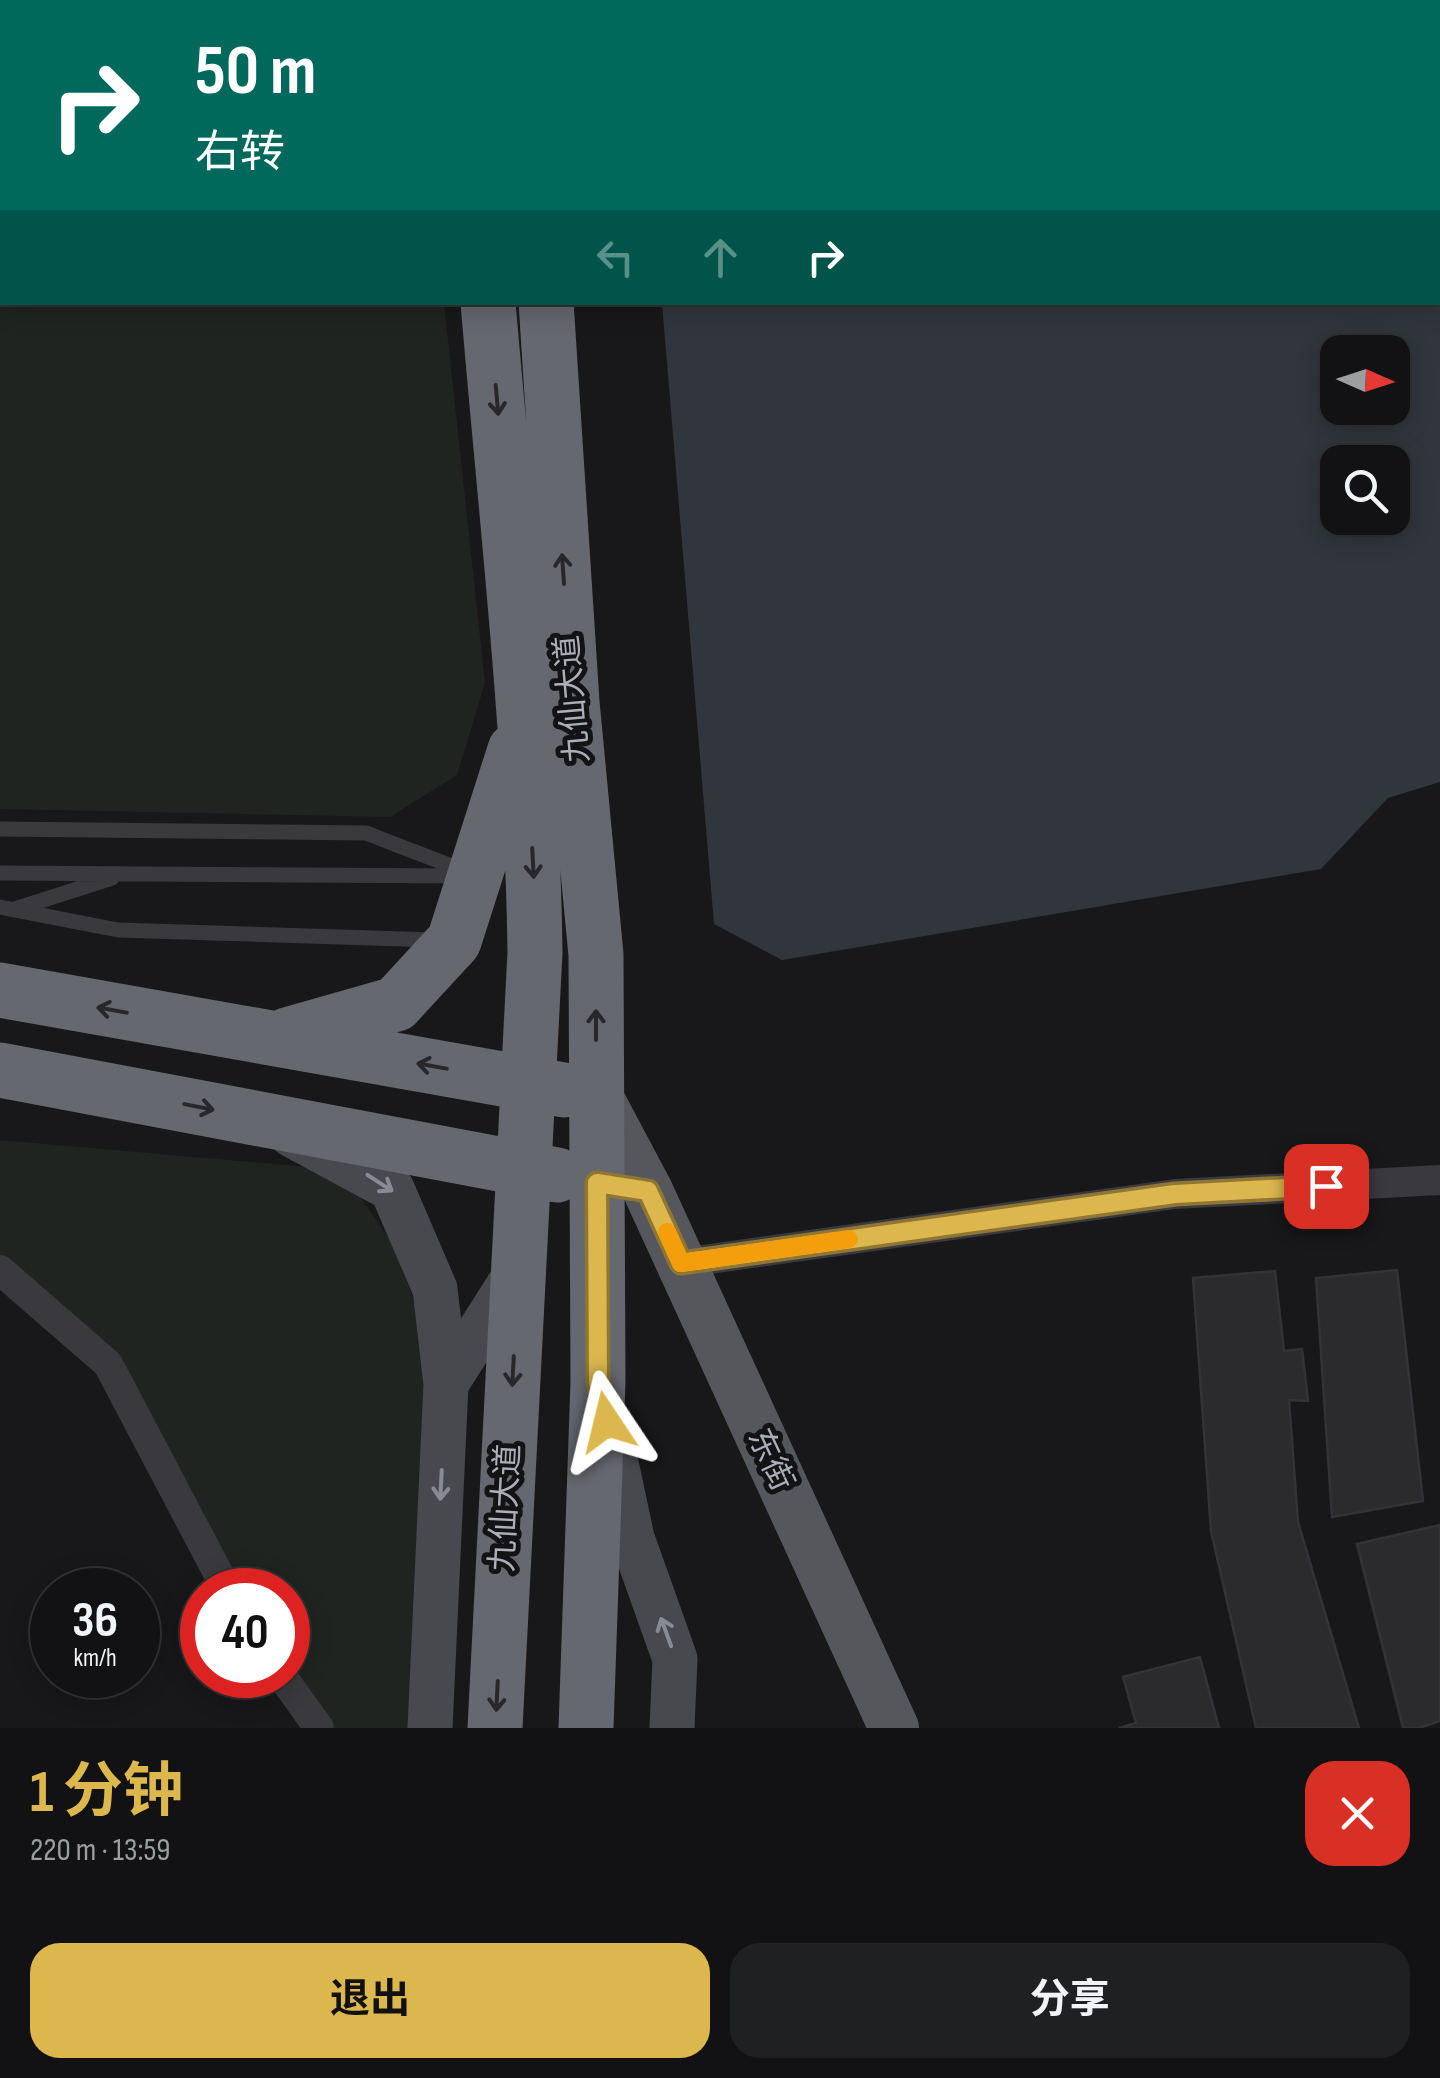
<!DOCTYPE html>
<html lang="zh">
<head>
<meta charset="utf-8">
<style>
	body { margin:0; font-family:"Sofia Sans Condensed","Noto Sans SC",sans-serif; background:#1f2022; color:#f1f3f6; height:100vh; display:flex; flex-direction:column; font-size:38px; white-space:nowrap }
	* { box-sizing:border-box; margin:0 }
	p { font-size:32px; color:#9c9ea0 }
	.icon { flex:none; width:55px; height:55px; fill:none; stroke:currentColor; stroke-width:2; stroke-linecap:round; stroke-linejoin:round }
	.map { position:relative; height:1728px; overflow:hidden }
	.sheet { display:flex; flex-direction:column; background:#121214; flex:1 }
	.sheet>* { flex:none }
	.top-card { position:absolute; left:0px; top:0px; width:1440px; height:305px; box-shadow:0 5px 25px #0003,0 0 0 2px #313234; background:#00695c; color:#fff; overflow:hidden }
	.needle { width:65px; rotate:93deg }
	.tools { position:absolute; left:1320px; top:335px; display:grid; gap:20px }
	.tools a { display:grid; place-items:center; width:90px; height:90px; border-radius:20px; background:#121214; box-shadow:0 5px 25px #0003,0 0 0 2px #313234; font-size:50px }
	.speed { position:absolute; left:30px; top:1568px; display:flex; gap:20px; font-size:50px; font-weight:700; text-align:center }
	.speed>* { display:grid; place-content:center; width:130px; height:130px; border-radius:50%; background:#121214; box-shadow:0 5px 25px #0003,0 0 0 2px #313234; line-height:1 }
	.speed small { font-size:25px; font-weight:400 }
	.speed .limit { border:15px solid #d22; background:#fff; color:#111 }
	.pin { position:absolute; display:grid; place-items:center; width:85px; height:85px; color:#fff; margin:-42px; border-radius:20px; box-shadow:0 5px 15px #0006 }
	.me { position:absolute; width:110px; margin:-55px; rotate:350deg; stroke-linejoin:round; filter:drop-shadow(0 0 8px #0008) }
	.turn { display:flex; align-items:center; gap:35px; height:210px; padding:0 30px; font-size:45px }
	.turn .icon { width:130px; height:130px; stroke-width:2.5 }
	.turn b { display:block; font-size:70px; line-height:85px }
	.lanes { display:flex; align-items:center; height:95px; padding:0 30px; background:#0003; justify-content:center; gap:50px; direction:ltr }
	.lanes .off { opacity:.35 }
	.round { display:grid; place-items:center; flex:none; width:105px; height:105px; border-radius:30px; background:#1f2022 }
	.summary { display:flex; align-items:center; justify-content:space-between; height:170px; padding:0 30px }
	h1 { font-size:60px; font-weight:700; line-height:75px; color:#dcb74e }
	.cta { display:flex; gap:20px; margin-top:auto; padding:20px 30px }
	.cta a { flex:1; height:115px; border-radius:30px; background:#dcb74e; color:#111; font-size:40px; font-weight:700; line-height:115px; text-align:center }
	.cta a+a { background:#1f2022; color:#f1f3f6 }
	.map>svg:first-child { display:block }
	.green { fill:#1f2420 }
	.water { fill:#30363c; fill-rule:evenodd }
	.building { fill:#2b2b2e; stroke:#333236; stroke-width:2.5 }
	.lines { fill:none; stroke-linecap:round; stroke-linejoin:round }
	.lane { stroke:#3a3a3e; stroke-width:15 }
	.street { stroke:#3a3a3e; stroke-width:30 }
	.secondary { stroke:#48494e; stroke-width:45 }
	.primary { stroke:#56575d; stroke-width:50 }
	.highway { stroke:#66686f; stroke-width:55 }
	.oneway { stroke:#28282c }
	.oneway2 { stroke:#898b93 }
	.route-casing { stroke:#8f7733; stroke-width:25 }
	.route { stroke:#dcb74e; stroke-width:18 }
	.slow { stroke:#f59e0b; stroke-width:18 }
	.labels { text-anchor:middle; dominant-baseline:central; stroke-width:10; stroke-linejoin:round; paint-order:stroke }
	.street-label { font-size:32px; fill:#acafb8; stroke:#131315 }
</style>
</head>
<body>
<div class="map">
<svg width="1440" height="1728" viewBox="0 0 1440 1728">
	<rect width="100%" height="100%" fill="#18181a"/>
	<path class="green" d="M0,0H412L413,2H2V302L444,303L485,683L457,775L390,817L0,809Z
		M0,1140L342,1170L392,1243L446,1384L430,1728H319L288,1675V1590H227L108,1364L0,1270Z"/>
	<path class="water" d="M1440,73V782L1388,798L1321,869L782,960L714,924L662,303L1438,302ZM1338,352H1392V408H1338ZM1338,462H1392V518H1338Z"/>
	<path class="building" d="M1397,1270L1423,1501L1332,1517L1316,1278Z
		M1275,1271L1284,1351L1302,1349L1308,1401L1289,1400L1298,1522L1359,1728H1256L1211,1531L1193,1278Z
		M1440,1525V1721L1419,1728H1403L1357,1544Z
		M1200,1657L1219,1728H1119L1136,1723L1123,1677Z"/>
	<g class="lines">
		<path class="lane" d="M0,829L366,833L467,872
			M0,873L466,876
			M0,907L118,930L435,940
			M15,909L112,878"/>
		<path class="street" d="M681,1263L1175,1194L1440,1180
			M0,1270L108,1364L227,1590
			M281,1675L319,1728"/>
		<path class="secondary" d="M292,1135L392,1189L435,1289L446,1384
			M609,1430L632,1538L675,1659L672,1728
			M430,1728L446,1384L519,1269"/>
		<path class="primary" d="M597,1095L648,1191L894,1728"/>
		<path class="highway" d="M463,0L464,2
			M527,0V2
			M488,302C506,518 532,735 535,952L495,1728
			M546,302L572,702L596,955L598,1382L586,1728
			M0,990L564,1090
			M287,1035L396,1004L454,941L515,750
			M0,1070L557,1175"/>
	</g>
	<defs><path id="oneway-shaft" d="M-6 0H5M1.5-3L5.5 0L1.5 3" fill="none" stroke-width="1.6" stroke-linecap="round" stroke-linejoin="round" transform="scale(2.5)"/></defs>
	<g class="oneway">
		<use href="#oneway-shaft" transform="translate(497 400) rotate(85)"/>
		<use href="#oneway-shaft" transform="translate(563 569) rotate(-94)"/>
		<use href="#oneway-shaft" transform="translate(533 863) rotate(87)"/>
		<use href="#oneway-shaft" transform="translate(112 1010) rotate(-170)"/>
		<use href="#oneway-shaft" transform="translate(596 1025) rotate(-90)"/>
		<use href="#oneway-shaft" transform="translate(432 1066) rotate(-170)"/>
		<use href="#oneway-shaft" transform="translate(199 1107) rotate(11)"/>
		<use href="#oneway-shaft" transform="translate(513 1371) rotate(93)"/>
		<use href="#oneway-shaft" transform="translate(497 1696) rotate(93)"/>
	</g>
	<g class="oneway2">
		<use href="#oneway-shaft" transform="translate(380 1183) rotate(33)"/>
		<use href="#oneway-shaft" transform="translate(441 1485) rotate(93)"/>
		<use href="#oneway-shaft" transform="translate(666 1632) rotate(-110)"/>
	</g>
	<g class="lines">
		<g class="route-casing">
			<path id="route" d="M607,1422L598,1382L597,1183L648,1191L681,1263L1175,1194L1326,1186"/>
		</g>
		<use href="#route" class="route"/>
		<path class="slow" d="M667,1232L681,1263L849,1239"/>
	</g>
	<g class="labels">
		<g class="street-label">
			<text transform="translate(573 699) rotate(-95)">九仙大道</text>
			<text transform="translate(770 1460) rotate(65)">东街</text>
			<text transform="translate(506 1508) rotate(-87)">九仙大道</text>
		</g>
	</g>
</svg>
<div class="tools">
<a><svg class="needle" viewBox="-14 -14 28 28"><path d="M0-13l5 13h-10z" fill="#e53935"/><path d="M0 13l5-13h-10z" fill="#9c9ea0"/></svg></a>
<a><svg class="icon" aria-label="search" viewBox="0 0 24 24"><circle cx="10" cy="10" r="6"/><path d="M15 15l6 6"/></svg></a>
</div>
<div class="speed"><div>36<small>km/h</small></div><div class="limit">40</div></div>
<div class="pin" style="left:1326px;top:1186px;background:#d93025"><svg class="icon" aria-label="arrive" viewBox="0 0 24 24"><path d="M6 21V4h12l-3 4 3 4H6"/></svg></div>
<svg class="me" style="left:607px;top:1422px" viewBox="-20 -20 40 40"><path d="M0-17L14 15 0 8-14 15z" fill="#dcb74e" stroke="#fff" stroke-width="4"/></svg>
<div class="top-card">
<div class="turn"><svg class="icon" aria-label="right" viewBox="0 0 24 24"><path d="M7 20v-9h11M14 6l5 5-5 5"/></svg><div><b>50 m</b>右转</div></div>
<div class="lanes"><svg class="icon off" aria-label="left" viewBox="0 0 24 24"><path d="M17 20v-9H6M10 6l-5 5 5 5"/></svg><svg class="icon off" aria-label="ahead" viewBox="0 0 24 24"><path d="M12 20V5M6 11l6-6 6 6"/></svg><svg class="icon" aria-label="right" viewBox="0 0 24 24"><path d="M7 20v-9h11M14 6l5 5-5 5"/></svg></div>
</div>
</div>
<section class="sheet">
<div class="summary"><div><h1>1 分钟</h1><p>220 m · 13:59</p></div><a class="round" style="background:#d93025;color:#fff"><svg class="icon" aria-label="close" viewBox="0 0 24 24"><path d="M6 6l12 12M18 6L6 18"/></svg></a></div>
<div class="cta"><a>退出</a><a>分享</a></div>
</section>
</body>
</html>
